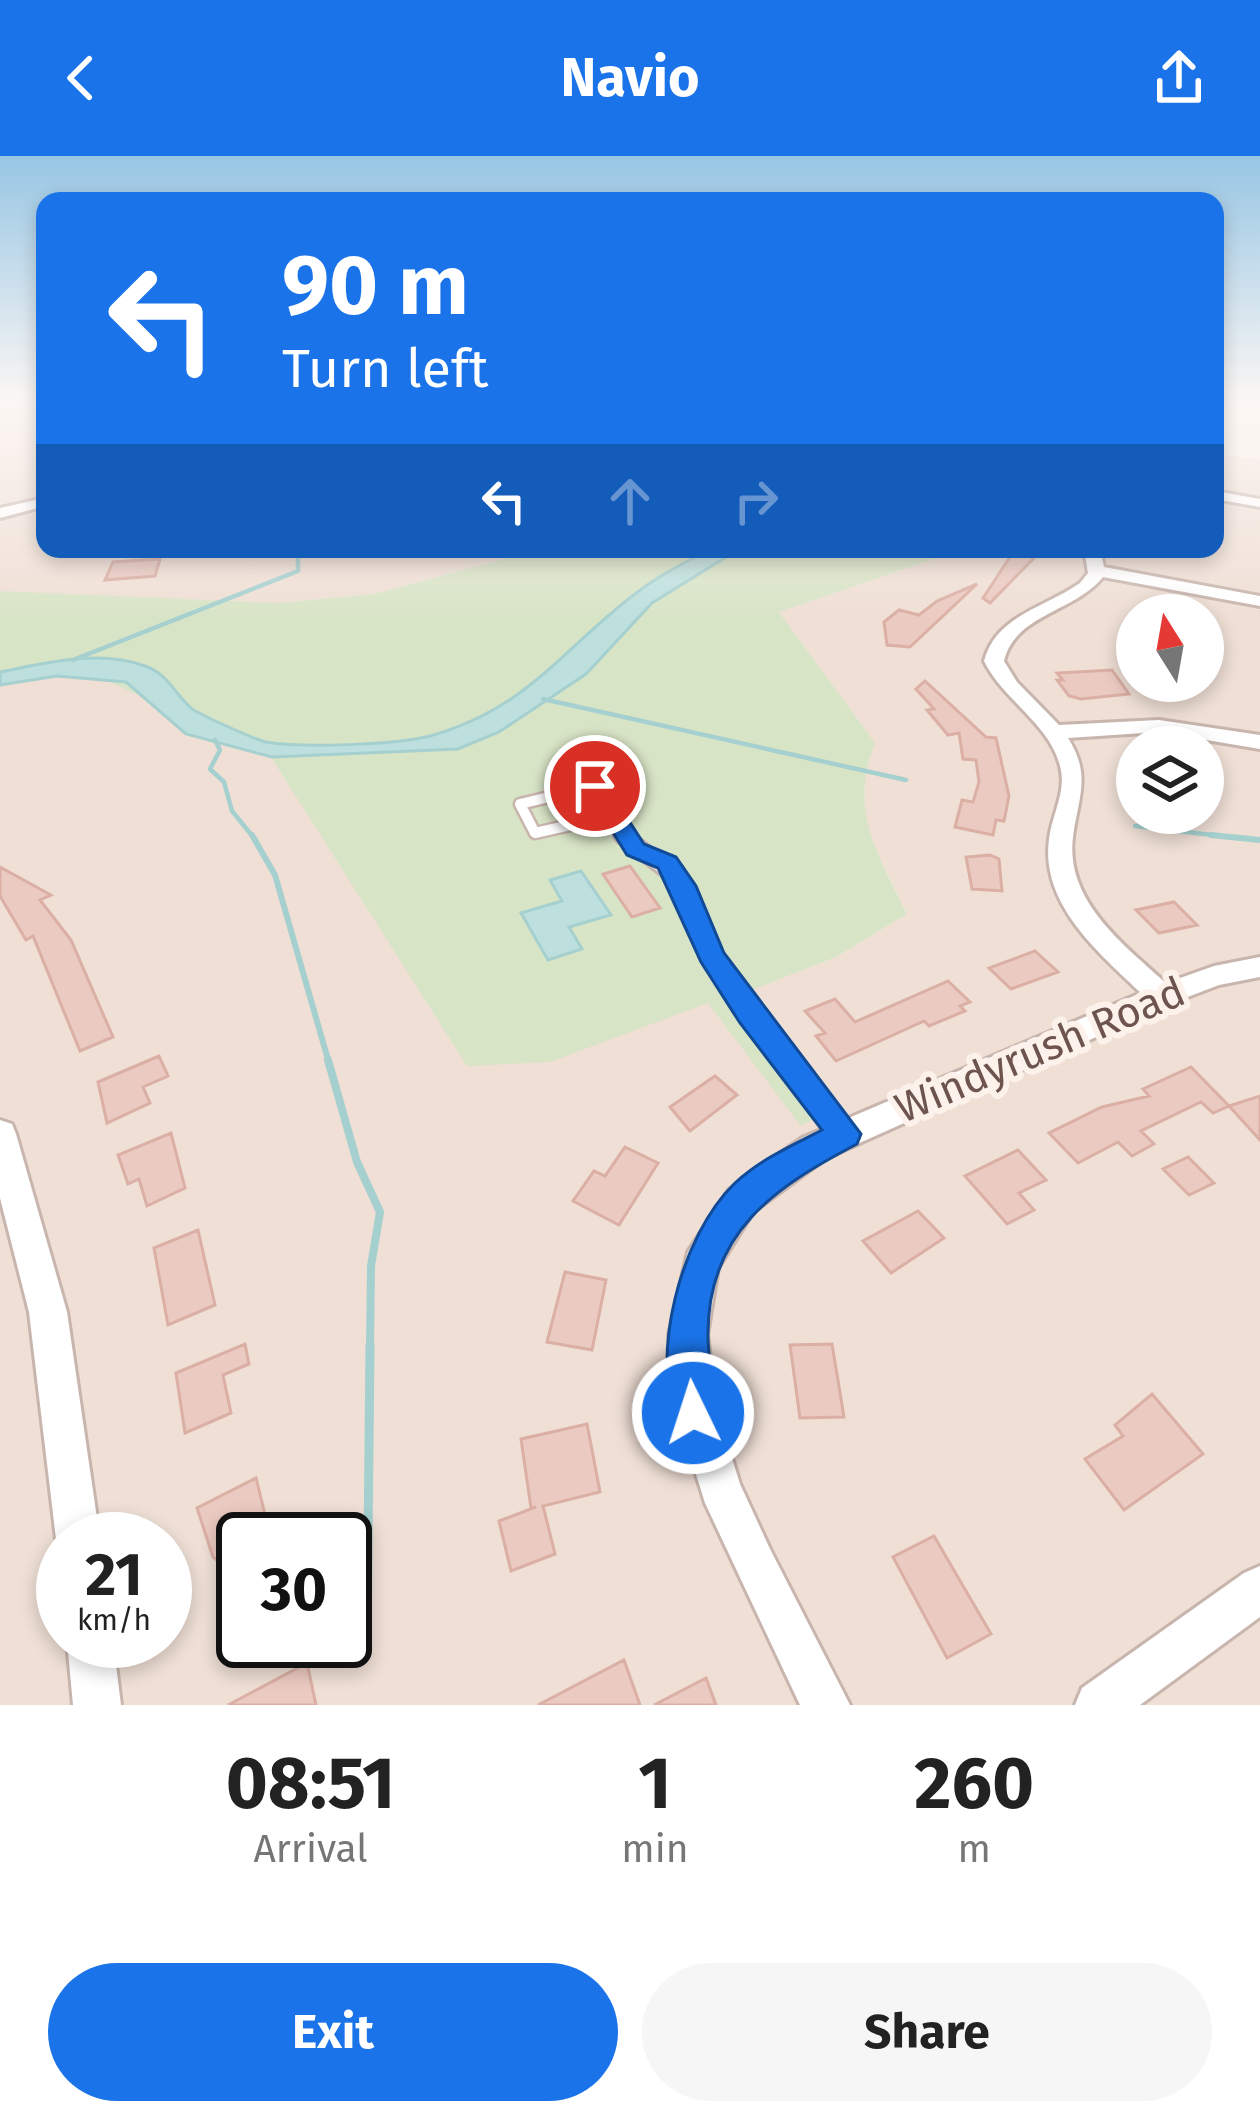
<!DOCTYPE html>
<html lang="en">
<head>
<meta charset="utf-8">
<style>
	body { margin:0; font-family:"Fira Sans",sans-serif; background:#f6f6f6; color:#222; height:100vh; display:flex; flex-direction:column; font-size:45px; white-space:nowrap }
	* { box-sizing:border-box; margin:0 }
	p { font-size:39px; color:#767676 }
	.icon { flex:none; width:66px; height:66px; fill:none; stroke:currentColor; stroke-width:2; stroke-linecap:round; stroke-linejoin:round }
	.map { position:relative; height:1549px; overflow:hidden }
	.details { display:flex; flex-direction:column; background:#fff; flex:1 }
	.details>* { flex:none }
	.banner { position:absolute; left:36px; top:36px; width:1188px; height:366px; border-radius:24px; box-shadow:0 6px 18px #0003; background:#1a73e8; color:#fff; overflow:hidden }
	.needle { width:78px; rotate:349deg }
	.fabs { position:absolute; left:1116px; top:438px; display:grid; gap:24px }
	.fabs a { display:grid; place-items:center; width:108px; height:108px; border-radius:50%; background:#fff; box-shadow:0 6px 18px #0003; font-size:60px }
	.speed { position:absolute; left:36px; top:1356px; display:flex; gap:24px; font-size:60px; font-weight:700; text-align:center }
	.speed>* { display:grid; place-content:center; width:156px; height:156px; border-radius:50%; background:#fff; box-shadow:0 6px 18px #0003; line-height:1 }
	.speed small { font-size:30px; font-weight:400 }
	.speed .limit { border:6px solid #111; border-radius:18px; background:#fff; color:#111 }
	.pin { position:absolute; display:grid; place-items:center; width:102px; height:102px; color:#fff; margin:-51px; border:6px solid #fff; border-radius:50%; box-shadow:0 3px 12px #0007 }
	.me { position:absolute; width:132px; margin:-66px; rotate:356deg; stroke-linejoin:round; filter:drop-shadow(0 0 9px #0008) }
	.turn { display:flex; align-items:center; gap:42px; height:252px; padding:0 48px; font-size:54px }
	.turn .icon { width:156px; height:156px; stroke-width:2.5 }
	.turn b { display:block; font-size:84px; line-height:102px }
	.lanes { display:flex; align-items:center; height:114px; padding:0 48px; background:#0003; justify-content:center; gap:60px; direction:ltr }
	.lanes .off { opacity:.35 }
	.eta { display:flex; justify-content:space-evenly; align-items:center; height:204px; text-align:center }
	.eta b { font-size:72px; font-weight:700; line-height:84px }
	.button { display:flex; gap:24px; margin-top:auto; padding:24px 48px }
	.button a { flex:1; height:138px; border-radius:72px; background:#1a73e8; color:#fff; font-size:48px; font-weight:700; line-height:138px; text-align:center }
	.button a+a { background:#f6f6f6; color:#222 }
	header { display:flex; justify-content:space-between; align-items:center; height:156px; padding:0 48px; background:#1a73e8; color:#fff; font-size:54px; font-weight:700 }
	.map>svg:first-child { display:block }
	.residential { fill:#efdfd5; fill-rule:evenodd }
	.green { fill:#d8e4c6 }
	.water { fill:#bde0de; stroke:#a5d0cf; stroke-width:3 }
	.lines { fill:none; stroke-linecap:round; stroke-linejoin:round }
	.stream-far3 { stroke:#a5d0cf; stroke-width:4.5 }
	.stream-far2 { stroke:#a5d0cf; stroke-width:6 }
	.stream-far1 { stroke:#a5d0cf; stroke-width:8 }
	.stream { stroke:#a5d0cf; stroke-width:9 }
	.building { fill:#ebcac1; stroke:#dbafa4; stroke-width:3 }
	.service-far2-casing { stroke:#c8b5ad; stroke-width:15 }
	.service-far1-casing { stroke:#c8b5ad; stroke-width:20 }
	.service-casing { stroke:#c8b5ad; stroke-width:22 }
	.minor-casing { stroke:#c8b5ad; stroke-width:6 }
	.service-far2 { stroke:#fff; stroke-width:10 }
	.service-far1 { stroke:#fff; stroke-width:14 }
	.service { stroke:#fff; stroke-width:16 }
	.minor { fill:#fff; fill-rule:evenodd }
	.route { fill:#1a73e8; stroke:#114b97; stroke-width:3 }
	.labels { text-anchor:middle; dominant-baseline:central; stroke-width:12; stroke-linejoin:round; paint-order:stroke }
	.near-street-label { font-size:42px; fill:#6e544e; stroke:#fcf2eb }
</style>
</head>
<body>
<header><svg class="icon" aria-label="back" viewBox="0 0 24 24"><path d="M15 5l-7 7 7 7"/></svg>Navio<svg class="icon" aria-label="share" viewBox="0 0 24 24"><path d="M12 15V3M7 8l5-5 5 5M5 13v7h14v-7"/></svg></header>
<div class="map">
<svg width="1260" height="1549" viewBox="0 0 1260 1549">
	<rect width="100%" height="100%" fill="#f9eee6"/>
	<path class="residential" d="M0,246H45V393H541L374,438L278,447L0,436Z
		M1215,298L1260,303V1549H0V523L94,519L249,588L709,847L839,952L748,835L836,801L907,758L864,669L865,611L874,586L778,455L948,398L949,393H1215ZM1137,459H1203V525H1137ZM1137,591H1203V657H1137ZM63,1383H165V1485H63ZM243,1383H345V1485H243Z"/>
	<path class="green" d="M541,393H949L948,398L779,456L875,587C848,656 878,697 907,758L836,801L749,835L840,953L800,969L708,847L550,906L467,910L264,590L228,580L94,519L0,523V435L278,447L374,438Z"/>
	<path class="water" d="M710,393H739L652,447L586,518L499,576L458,593L272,601L186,578L126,526L57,520L0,529V516C46,507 99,493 145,510C168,518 174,537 191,552C198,558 256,584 266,586C302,592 396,589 430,580C530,552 563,491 639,435C661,418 686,406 710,393Z
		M581,715L611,759L569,771L582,793L548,804L521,757L562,745L550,724Z"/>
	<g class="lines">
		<path class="stream-far3" d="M73,504L298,415V393
			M543,543L906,624
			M215,584L220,594L210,613L224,626L232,655L254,682
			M1135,670L1238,682"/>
		<path class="stream-far2" d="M252,679L275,719L329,907
			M1211,679L1260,684"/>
		<path class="stream-far1" d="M328,904L357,1006L380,1056L371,1110L370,1192"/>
		<path class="stream" d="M367,1494L370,1189"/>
	</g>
	<path class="building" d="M1014,395L1036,400L990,447L983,442Z
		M160,403L155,420L105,424L113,406Z
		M977,428L910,491L887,489L884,466L899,454L919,459L937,445Z
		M1112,514L1129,538L1081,543L1069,540L1057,524H1063L1057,517Z
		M925,525L986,581L996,582L1009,640L1004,665L996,664L993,679L955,671L962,644L973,646L979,626L976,604L963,603L959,577L948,579L927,554L934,553L916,533Z
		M990,699L999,703L1002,735L972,733L966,701Z
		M630,710L660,752L632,761L603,718Z
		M0,711L51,739L40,744L71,784L113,881L80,895L33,780L26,784L0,740Z
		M1174,746L1197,769L1159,777L1136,754Z
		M1035,795L1058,816L1011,833L989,812Z
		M948,825L970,846L960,850L965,855L929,870L924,865L836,905L816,880L825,877L805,855L835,843L855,866Z
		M159,900L168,920L143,931L150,947L107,967L98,926Z
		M1191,911L1229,950L1213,957L1201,946L1141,975L1154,988L1132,1000L1118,986L1078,1007L1049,977L1102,951L1149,940L1143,933Z
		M715,920L737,939L690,975L670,951Z
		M1260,940V984L1229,950Z
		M171,977L185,1032L147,1050L139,1023L128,1028L118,999Z
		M625,991L658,1007L619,1069L573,1045L594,1015L605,1020Z
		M1018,994L1046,1024L1019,1037L1034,1054L1007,1068L965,1020Z
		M1188,1001L1214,1027L1189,1039L1163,1013Z
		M918,1055L944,1082L891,1117L863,1085Z
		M198,1074L215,1149L168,1169L154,1092Z
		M565,1116L606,1124L592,1194L547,1186Z
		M245,1188L249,1208L223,1219L231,1257L185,1277L176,1217Z
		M832,1188L844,1261L800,1262L790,1189Z
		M1152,1238L1203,1298L1124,1354L1085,1303L1123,1280L1115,1269Z
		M587,1268L600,1336L543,1350L555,1398L511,1415L499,1365L536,1351L531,1352L521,1283Z
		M256,1322L271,1383H243V1468L235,1469L222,1408L213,1401L197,1352Z
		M934,1380L991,1478L947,1502L893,1401Z
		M624,1504L640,1549H538Z
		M307,1507L316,1549H228Z
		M706,1522L716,1549H654Z"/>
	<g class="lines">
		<g class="service-far2-casing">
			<path id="service-far2" d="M595,630L610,660L535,677L520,648Z
				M610,660L624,682"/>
		</g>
		<g class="service-far1-casing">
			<path id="service-far1" d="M622,679L679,723L726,824L786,907"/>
		</g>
		<g class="service-casing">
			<path id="service" d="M784,904L845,978"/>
		</g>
		<g class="minor-casing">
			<path id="minor" d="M1215,335L1260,343V351L1215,343Z
				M45,342V350L0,362V352Z
				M1084,393H1100L1104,411L1260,440V450L1103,421C1075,456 1015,458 1004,505L1017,526L1059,569L1159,564L1260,579V593L1159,576L1068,582C1092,620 1078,641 1073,681C1065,745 1124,789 1166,827L1214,810L1260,801V821L1219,829L1172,847L826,1002L753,1056L718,1112L707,1179L717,1254L740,1328L770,1393L850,1549H800L705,1347L676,1254L669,1179L688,1096L729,1034L802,982L1141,837C1099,797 1040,748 1049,683C1052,658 1067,636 1060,610C1050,568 1003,544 984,505C996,459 1045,452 1080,427L1088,417Z
				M0,964L12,968L16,978L67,1156L100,1383H63V1399L56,1383L29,1156L0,1042Z
				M1260,1410V1461L1140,1549H1075L1082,1532L1244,1417Z
				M67,1485H113L121,1549H73Z"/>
		</g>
		<use href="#service-far2" class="service-far2"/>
		<use href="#service-far1" class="service-far1"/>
		<use href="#service" class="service"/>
		<use href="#minor" class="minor"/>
	</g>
	<linearGradient id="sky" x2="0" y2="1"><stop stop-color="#97c6e4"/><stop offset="0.53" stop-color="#fcf7f4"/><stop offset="1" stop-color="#fcf7f4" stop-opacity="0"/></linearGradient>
	<rect width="1260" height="463" fill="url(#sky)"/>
	<path class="route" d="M587,625H603L644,688L676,701L696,730L724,797L861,978L857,988C775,1031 707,1076 708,1180C708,1210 719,1244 708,1272L693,1278L678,1272C649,1201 680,1080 735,1027C761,1003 791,990 822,974L740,867L701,806L658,712L627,699L584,630Z"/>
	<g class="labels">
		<g class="near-street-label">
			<text transform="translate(1040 894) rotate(-23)">Windyrush Road</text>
		</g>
	</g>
</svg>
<div class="fabs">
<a><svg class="needle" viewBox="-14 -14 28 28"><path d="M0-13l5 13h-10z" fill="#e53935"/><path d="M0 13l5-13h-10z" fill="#767676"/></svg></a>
<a><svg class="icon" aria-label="layers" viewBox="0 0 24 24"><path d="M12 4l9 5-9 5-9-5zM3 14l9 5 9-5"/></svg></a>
</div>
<div class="speed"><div>21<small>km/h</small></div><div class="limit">30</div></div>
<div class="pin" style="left:595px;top:630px;background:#d93025"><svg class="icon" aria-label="arrive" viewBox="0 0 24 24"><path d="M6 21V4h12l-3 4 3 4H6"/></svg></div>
<svg class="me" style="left:693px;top:1257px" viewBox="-20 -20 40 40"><circle r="17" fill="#1a73e8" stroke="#fff" stroke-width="3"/><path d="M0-11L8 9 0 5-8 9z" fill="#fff"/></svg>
<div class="banner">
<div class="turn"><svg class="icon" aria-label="left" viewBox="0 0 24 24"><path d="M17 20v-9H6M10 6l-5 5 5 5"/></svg><div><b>90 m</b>Turn left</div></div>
<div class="lanes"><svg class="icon" aria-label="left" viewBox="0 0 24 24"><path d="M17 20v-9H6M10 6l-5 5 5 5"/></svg><svg class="icon off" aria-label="ahead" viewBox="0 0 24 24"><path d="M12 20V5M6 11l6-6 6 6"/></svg><svg class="icon off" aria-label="right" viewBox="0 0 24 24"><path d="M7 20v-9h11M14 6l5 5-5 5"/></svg></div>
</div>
</div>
<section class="details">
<div class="eta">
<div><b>08:51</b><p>Arrival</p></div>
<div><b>1</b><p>min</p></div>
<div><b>260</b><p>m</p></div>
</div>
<div class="button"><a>Exit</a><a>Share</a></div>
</section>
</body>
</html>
